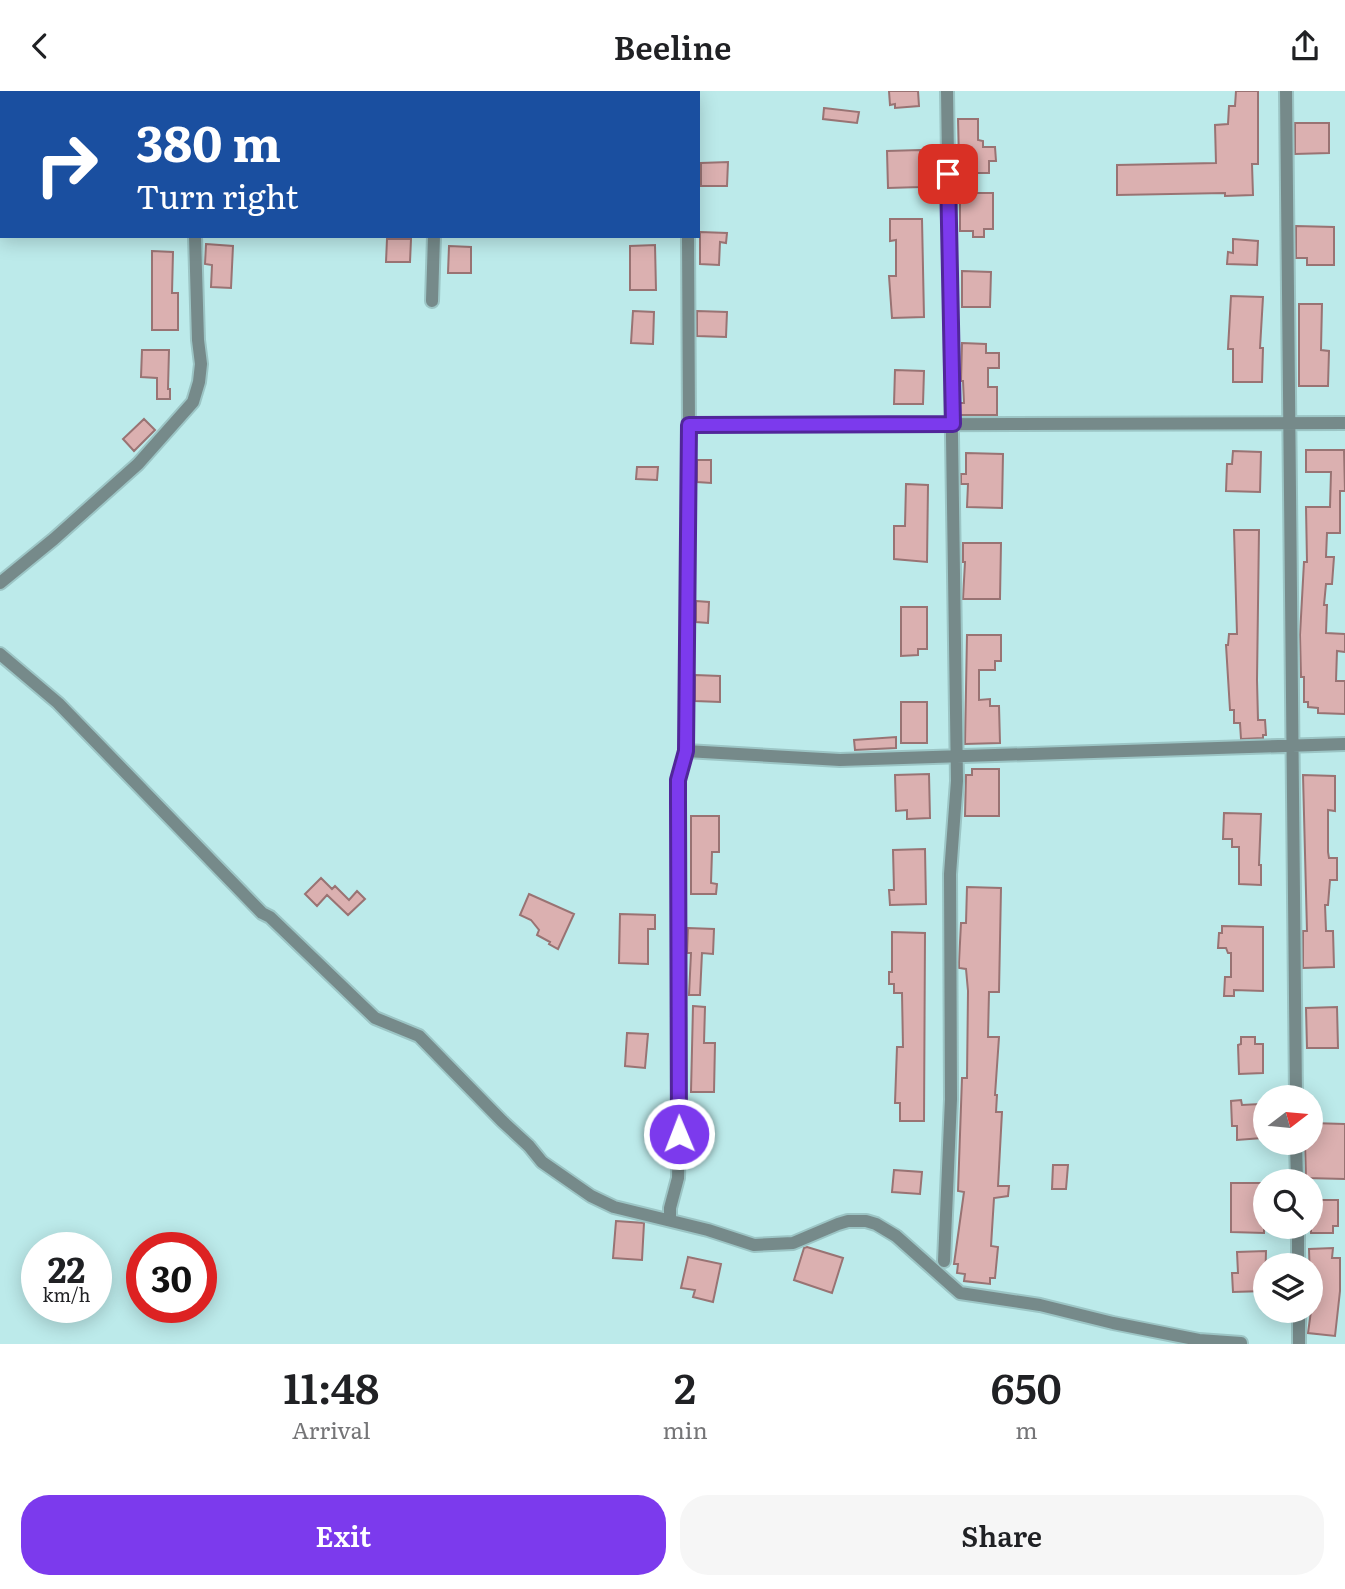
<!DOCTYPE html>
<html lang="en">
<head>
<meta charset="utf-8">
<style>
	body { margin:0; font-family:Literata,serif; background:#f6f6f6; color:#202124; height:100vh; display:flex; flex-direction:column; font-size:26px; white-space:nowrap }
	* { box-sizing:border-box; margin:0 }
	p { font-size:23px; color:#757577 }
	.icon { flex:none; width:38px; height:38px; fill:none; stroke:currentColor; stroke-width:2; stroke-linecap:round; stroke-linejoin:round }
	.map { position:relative; height:1253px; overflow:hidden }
	.drawer { display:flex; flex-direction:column; background:#fff; flex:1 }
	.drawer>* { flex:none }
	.banner { position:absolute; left:0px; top:0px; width:700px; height:147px; box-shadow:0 4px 18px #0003; background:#1a4fa0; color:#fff; overflow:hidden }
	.needle { width:46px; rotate:74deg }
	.tools { position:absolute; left:1253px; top:994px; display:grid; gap:14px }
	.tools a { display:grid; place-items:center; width:70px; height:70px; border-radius:50%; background:#fff; box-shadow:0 4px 18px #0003; font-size:35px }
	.speed { position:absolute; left:21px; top:1141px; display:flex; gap:14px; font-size:35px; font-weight:700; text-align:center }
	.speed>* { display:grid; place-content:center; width:91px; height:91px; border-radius:50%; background:#fff; box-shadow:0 4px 18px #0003; line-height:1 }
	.speed small { font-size:18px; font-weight:400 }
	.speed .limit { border:10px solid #d22; background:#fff; color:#111 }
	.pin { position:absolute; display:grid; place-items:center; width:60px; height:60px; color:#fff; margin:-30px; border-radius:14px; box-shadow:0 4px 10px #0006 }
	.me { position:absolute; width:77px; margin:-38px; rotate:359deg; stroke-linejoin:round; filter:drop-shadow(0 0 5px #0008) }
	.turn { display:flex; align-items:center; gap:24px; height:147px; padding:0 21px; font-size:32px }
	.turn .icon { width:91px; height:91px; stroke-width:2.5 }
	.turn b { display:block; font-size:49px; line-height:60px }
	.eta { display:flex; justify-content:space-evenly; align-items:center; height:119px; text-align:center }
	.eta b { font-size:42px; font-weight:600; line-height:49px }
	.button { display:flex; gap:14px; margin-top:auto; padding:14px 21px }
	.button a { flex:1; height:80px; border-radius:28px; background:#7c3aed; color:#fff; font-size:28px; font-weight:600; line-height:80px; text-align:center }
	.button a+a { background:#f6f6f6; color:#202124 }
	header { display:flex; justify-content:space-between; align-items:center; height:91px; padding:0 21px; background:#fff; font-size:32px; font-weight:600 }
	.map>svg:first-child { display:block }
	.building { fill:#dbb0b0; stroke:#997373; stroke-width:2 }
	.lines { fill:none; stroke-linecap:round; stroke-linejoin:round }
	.minor-casing { stroke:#9cc5c5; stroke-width:16 }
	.minor { stroke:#768a8a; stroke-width:12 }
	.route-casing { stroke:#51269a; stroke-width:18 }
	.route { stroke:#7c3aed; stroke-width:12 }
</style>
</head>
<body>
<header><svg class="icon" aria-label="back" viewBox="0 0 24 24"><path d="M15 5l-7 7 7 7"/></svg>Beeline<svg class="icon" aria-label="share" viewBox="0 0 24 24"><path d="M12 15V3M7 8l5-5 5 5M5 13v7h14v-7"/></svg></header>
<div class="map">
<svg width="1345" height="1253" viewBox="0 0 1345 1253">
	<rect width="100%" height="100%" fill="#bceaea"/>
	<path class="building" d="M889,0H918L919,15L895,17V13L890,14Z
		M1236,0H1258V73H1252L1253,104L1225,105V102L1117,104V74L1216,72L1215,34L1228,33L1229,15H1235Z
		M824,17L859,21L857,32L823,28Z
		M958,28H978V49L983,50V56H995L996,70H989V82H962V70H959Z
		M1295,32H1329V62L1295,63Z
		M920,59L921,96L888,97L887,60Z
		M728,71L727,95H701V72Z
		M960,102H993V138H984V146H973V140H960Z
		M890,128H922L924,226L892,227L889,185H896V149L890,150Z
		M1296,135L1334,136V174H1307V167H1296Z
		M700,141L727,142L726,152L720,151L719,174L700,173Z
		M387,148H411L410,171H386Z
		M1233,148L1258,150L1257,174L1227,173L1228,161L1233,162Z
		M206,153L233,155L231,197L211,196L212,174L205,173Z
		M655,154L656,199H630V155Z
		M449,155L471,156V182H448Z
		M152,160L173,161L172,202H178V239H152Z
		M962,180L991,181L990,216H962Z
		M1231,205L1263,206L1260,257H1263L1262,291H1233V258H1228Z
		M1299,213H1322L1321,259L1329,260L1328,295H1299Z
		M633,220L654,221L653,253L631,252Z
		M697,220L727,221L726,246L697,245Z
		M962,252L986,253V262H999V277H988V296H997V324H960V312H964L963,290H961Z
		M142,259H169L168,298H170V308H157V287L141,286Z
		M895,279L924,280L923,313H894Z
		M144,328L155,339L134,360L123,348Z
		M1306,359H1344L1345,400H1340V442H1327L1326,466H1334L1332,493H1326L1324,514H1327L1326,542L1345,543V561L1337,560L1336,590H1345V623L1318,622V617L1308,616V611H1304V586H1301L1300,544L1304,471H1307L1306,416H1330L1331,381H1306Z
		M1233,360L1261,361L1260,401L1226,400L1227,373H1232Z
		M966,362L1003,363L1002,417L967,416L968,393H961V383H966Z
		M697,369H711V392L697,391Z
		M637,376H658L657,389L636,388Z
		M906,393L928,394L927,471L894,468V435H905Z
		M1234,439H1259L1257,589L1258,629H1265L1266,644H1263V647L1241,648L1240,632H1234V619H1230L1226,554H1228L1229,543H1237Z
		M963,452H1001L1000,508H963L965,471H963Z
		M696,510L709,511L708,532L696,531Z
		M901,516H927V558H918V564L901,565Z
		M967,544H1001V570H995V579H979V609L990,608V615H999L1000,652L965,653Z
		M695,584L720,585V611L695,610Z
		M901,611H927V652H901Z
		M896,646V657L855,659L854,649Z
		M972,678H999V725H965L966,684H972Z
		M929,683L930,727L907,728V719L896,720L895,684Z
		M1303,684L1335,685V720L1328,719V761L1329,767H1337V789H1330L1328,814H1325L1326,840H1333L1334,876L1303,877V840H1307Z
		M1224,722L1261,723L1259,774H1261V794L1239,793V756H1232V748H1223Z
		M691,725H719V761H712L711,792L717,793L716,803H691Z
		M925,758L926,813L890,814L889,799H894L893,759Z
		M321,787L332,798L335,795L349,809L357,800L365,808L348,824L327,804L317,815L305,803Z
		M967,796L1001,797L999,901H989L988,946H999L995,1004H997L996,1021H1002L998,1095H1009L1008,1105L994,1107L991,1155L998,1156L995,1187H990V1193L964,1190L965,1183L957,1182L958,1173H954L964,1101L958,1100L962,987H967L968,900L966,878L959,877V871L961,832H966Z
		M529,803L574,823L558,858L549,853L550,851L537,844L539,839L531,829L520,824Z
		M620,823L655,824V838H648V873L619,872Z
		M1222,835L1263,836V900L1234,899V905H1224L1225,886H1231V862H1228L1226,857H1218L1219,842H1222Z
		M688,837L714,838L713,863L702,862L700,904H689L691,862H687Z
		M892,841L925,842L924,1030H900V1012H895L897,956H903L902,902H894V893H889V881H892Z
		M693,915L705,916L704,952H715L714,1001H691Z
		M1337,916L1338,957H1307L1306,917Z
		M627,942L648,943L645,977L625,975Z
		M1241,946H1255V953H1263V982L1239,983L1238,954L1241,953Z
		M1241,1009L1242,1014L1260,1013L1262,1047L1237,1049V1035H1232L1231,1010Z
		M1311,1032L1345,1033V1088L1306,1087L1305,1052H1311Z
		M1053,1074H1068L1066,1098H1052Z
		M894,1079L922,1081L920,1103L892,1101Z
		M1231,1092H1264V1142L1231,1141Z
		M1311,1109H1338V1135H1333V1142H1311Z
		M616,1130L644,1132L642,1169L613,1167Z
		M807,1156L843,1167L832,1202L794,1189L804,1157Z
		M1333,1157L1332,1167H1340V1200L1335,1245L1308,1242L1311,1220L1309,1158Z
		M1266,1160L1265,1200L1233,1201L1232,1182H1238L1237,1161Z
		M688,1166L721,1173L713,1211L693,1206L695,1199L681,1197Z"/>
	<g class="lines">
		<g class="minor-casing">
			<path id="minor" d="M432,0V2
				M688,0V2
				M1286,0L1296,1006
				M198,2V0
				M432,210L434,145
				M689,334L1345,332
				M0,492L54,448L138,373L193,311L199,291L201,273L198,249L195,145
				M0,563L58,612L262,822L270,826L375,927L419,945L502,1030L529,1055L542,1071L591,1105L614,1116L708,1139L754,1154L793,1152L838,1133L848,1130H866L876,1133L896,1145L960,1202L1040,1214L1113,1232L1199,1249L1241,1252
				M686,660L840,669L1345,653
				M1296,1052L1297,1090
				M670,1129V1117L678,1087L679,1043L678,689L686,660L689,334L688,145
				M1298,1136V1174
				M944,1170L951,1008L950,783L957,690L947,0
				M1299,1220V1253"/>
		</g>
		<use href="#minor" class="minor"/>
	</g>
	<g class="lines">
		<g class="route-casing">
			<path id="route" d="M679,1043L678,710V689L686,660L689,334L953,333L948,83"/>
		</g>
		<use href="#route" class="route"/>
	</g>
</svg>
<div class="tools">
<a><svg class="needle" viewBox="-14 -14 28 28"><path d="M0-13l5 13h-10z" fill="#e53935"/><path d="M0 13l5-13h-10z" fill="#757577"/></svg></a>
<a><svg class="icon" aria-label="search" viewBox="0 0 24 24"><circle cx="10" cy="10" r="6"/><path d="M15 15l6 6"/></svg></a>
<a><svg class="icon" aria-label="layers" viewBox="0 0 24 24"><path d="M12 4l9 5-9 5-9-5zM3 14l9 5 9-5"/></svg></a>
</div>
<div class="speed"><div>22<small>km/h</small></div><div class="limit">30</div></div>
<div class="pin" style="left:948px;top:83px;background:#d93025"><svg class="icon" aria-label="arrive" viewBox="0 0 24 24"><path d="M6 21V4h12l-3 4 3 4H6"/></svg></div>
<svg class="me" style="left:679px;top:1043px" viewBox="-20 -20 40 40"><circle r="17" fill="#7c3aed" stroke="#fff" stroke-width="3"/><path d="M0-11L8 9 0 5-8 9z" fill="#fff"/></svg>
<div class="banner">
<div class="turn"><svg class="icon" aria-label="right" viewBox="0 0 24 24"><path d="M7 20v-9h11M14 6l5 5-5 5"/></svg><div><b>380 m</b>Turn right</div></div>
</div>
</div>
<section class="drawer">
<div class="eta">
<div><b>11:48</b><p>Arrival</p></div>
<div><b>2</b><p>min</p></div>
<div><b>650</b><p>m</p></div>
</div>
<div class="button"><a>Exit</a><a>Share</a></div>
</section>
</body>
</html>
